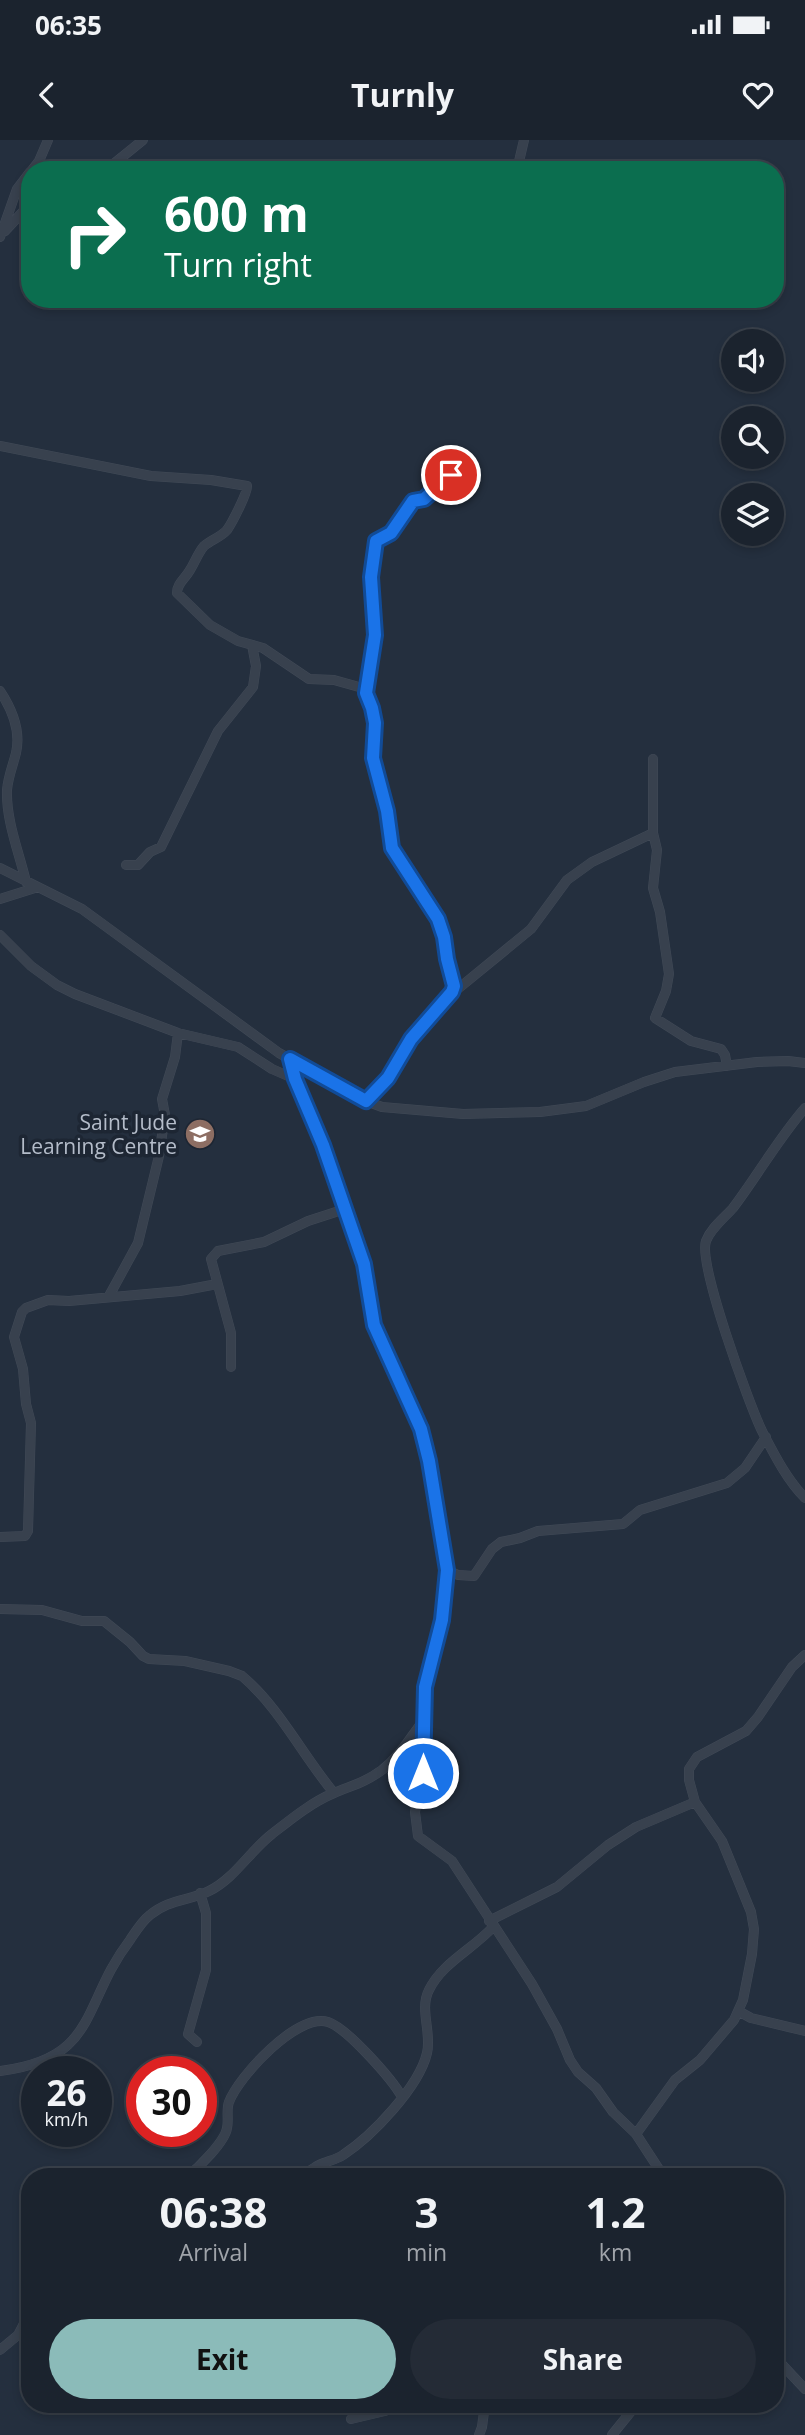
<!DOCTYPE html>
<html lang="en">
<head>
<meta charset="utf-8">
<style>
	body { margin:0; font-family:"Open Sans",sans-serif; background:#242b36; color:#f1f3f6; height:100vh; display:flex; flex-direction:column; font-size:26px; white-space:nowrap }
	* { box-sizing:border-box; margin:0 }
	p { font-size:23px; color:#a0a4aa }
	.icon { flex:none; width:38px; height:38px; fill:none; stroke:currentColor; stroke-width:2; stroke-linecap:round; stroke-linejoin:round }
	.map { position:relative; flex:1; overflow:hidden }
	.details { position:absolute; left:21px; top:2028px; width:763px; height:245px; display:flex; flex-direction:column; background:#1b232e; border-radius:28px; box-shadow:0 4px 10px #0003,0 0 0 2px #39404a }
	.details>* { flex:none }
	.banner { position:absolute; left:21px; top:21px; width:763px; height:147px; border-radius:28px; box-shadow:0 4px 10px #0003,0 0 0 2px #39404a; background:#0b6e4f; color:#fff; overflow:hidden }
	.tools { position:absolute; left:721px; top:189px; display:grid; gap:14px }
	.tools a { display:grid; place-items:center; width:63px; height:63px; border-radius:50%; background:#1b232e; box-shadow:0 4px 10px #0003,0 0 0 2px #39404a; font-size:35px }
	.speed { position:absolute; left:21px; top:1916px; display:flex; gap:14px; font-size:35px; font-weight:700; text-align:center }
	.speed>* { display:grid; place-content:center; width:91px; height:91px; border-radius:50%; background:#1b232e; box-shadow:0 4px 10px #0003,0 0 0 2px #39404a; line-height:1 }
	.speed small { font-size:18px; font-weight:400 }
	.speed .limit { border:10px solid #d22; background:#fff; color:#111 }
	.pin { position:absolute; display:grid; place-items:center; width:60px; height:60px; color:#fff; margin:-30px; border:4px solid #fff; border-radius:50%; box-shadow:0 2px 7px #0007 }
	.me { position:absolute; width:77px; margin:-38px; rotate:0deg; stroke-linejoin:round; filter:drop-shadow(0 0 5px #0008) }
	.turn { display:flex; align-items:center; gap:24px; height:147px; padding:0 28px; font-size:32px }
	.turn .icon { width:91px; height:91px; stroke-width:2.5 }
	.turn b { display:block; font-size:49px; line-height:60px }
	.eta { display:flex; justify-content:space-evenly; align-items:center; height:119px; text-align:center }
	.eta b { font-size:42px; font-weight:700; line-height:49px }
	.button { display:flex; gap:14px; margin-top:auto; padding:14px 28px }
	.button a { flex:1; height:80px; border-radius:42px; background:#8bbbb9; color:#111; font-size:28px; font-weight:700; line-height:80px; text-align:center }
	.button a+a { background:#242b36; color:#f1f3f6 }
	.status { display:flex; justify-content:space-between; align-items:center; height:49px; padding:0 35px; background:#1b232e; direction:ltr }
	.status svg { height:19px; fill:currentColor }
	header { display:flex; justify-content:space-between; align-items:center; height:91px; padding:0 28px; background:#1b232e; font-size:32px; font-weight:700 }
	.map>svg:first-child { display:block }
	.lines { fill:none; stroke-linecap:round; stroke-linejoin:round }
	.minor-casing { stroke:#414a57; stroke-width:10 }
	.minor { stroke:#38414e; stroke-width:9 }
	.route-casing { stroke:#114b97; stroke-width:18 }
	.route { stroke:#1a73e8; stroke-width:12 }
	.labels { text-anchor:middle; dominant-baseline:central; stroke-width:7; stroke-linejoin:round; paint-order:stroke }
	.poi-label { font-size:21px; fill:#b4bcc9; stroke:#1d2633; text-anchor:end }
</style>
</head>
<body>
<div class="status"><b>06:35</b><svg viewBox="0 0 49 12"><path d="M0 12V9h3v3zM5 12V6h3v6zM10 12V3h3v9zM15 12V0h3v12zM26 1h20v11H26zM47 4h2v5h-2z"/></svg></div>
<header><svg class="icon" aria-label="back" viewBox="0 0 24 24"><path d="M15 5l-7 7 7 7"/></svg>Turnly<svg class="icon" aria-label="heart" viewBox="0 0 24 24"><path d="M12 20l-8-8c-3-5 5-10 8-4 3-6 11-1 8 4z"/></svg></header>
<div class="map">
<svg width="805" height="2295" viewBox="0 0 805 2295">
	<rect width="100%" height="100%" fill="#242f3e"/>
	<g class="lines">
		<g class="minor-casing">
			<path id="minor" d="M32,30L39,21L48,0
				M106,30L143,0
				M517,30L524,0
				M5,91L30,64
				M0,97L17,49L30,32
				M0,306L151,336L211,340L247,346C248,352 232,383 227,390C221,397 211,400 204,406C198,413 195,422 190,430C185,439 177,443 177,453L210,485L238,501L263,508L309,539L334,540L359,547L366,553L372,567L375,583L373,618L387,671L392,708L438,779L444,797L447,819L454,846L452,852
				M0,551C12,569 21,591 16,613C13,625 8,637 7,650C6,681 19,712 26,742
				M366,553L375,495L371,437L376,401L391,393L413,361L424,359L451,335L460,336
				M653,693L657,710L653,748L660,772L669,834L666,851L655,878L691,901L721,909L725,915L727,926
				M126,725H138L150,712L161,707L218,591L253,547L256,526L252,505
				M0,728L82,769L279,913L366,961L382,967L463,974L540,972L586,966L644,942L675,932L757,922L788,921L805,923
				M0,759L38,747
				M0,795L31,826L57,845L75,854L178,893L238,907L272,929L295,939
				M290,919L295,939L323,1005L364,1124L374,1185L426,1303L447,1430L442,1480L425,1547L423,1581L425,1612L415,1672L418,1696L452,1721L532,1844L557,1889L570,1920L578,1932L596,1948L613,1972L636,1994L664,2037
				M366,961L388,938L411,899L448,857L531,789L567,740L592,722L653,693V619
				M805,968C778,999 758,1035 733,1068C724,1078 711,1088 706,1101C698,1124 749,1264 762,1291C774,1314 787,1340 805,1358
				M109,1156L138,1103L159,1016L165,975L162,959L175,917L178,893
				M231,1227V1193L211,1119L218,1111L264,1102L308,1081L345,1069
				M0,1397L25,1396L28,1391L31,1283L26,1264L23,1229L14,1197L22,1172L26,1168L48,1160L69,1161L180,1151L217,1144
				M447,1430L458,1435L474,1436L492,1409L501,1402L520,1398L538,1391L623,1384L640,1370L727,1343L745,1328L766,1297
				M0,1469L42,1470L82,1481H104L130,1502L143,1516L149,1519L185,1521L229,1531L242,1536C279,1567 303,1616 334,1653
				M489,1781L557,1747L608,1705L636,1687L695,1662
				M740,1872L751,1878L805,1891
				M197,1902L188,1894L206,1830V1773L200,1753
				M0,1931C99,1919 81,1864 130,1800C136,1791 142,1781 150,1775C169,1759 189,1761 209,1751C234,1739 250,1711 272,1694C291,1679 312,1662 334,1653C353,1645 364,1643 382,1630C399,1617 410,1598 423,1581
				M636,1994L675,1940L700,1920L734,1880L743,1860L752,1814L754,1789L751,1772L722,1701L695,1662L689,1640V1629L697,1617L746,1591L758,1577L792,1527L805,1515
				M187,2037C198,2028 225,2002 227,1988C229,1980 226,1970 229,1962C239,1936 297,1873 328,1882C347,1888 392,1939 402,1957
				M301,2037C307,2033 313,2028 319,2025C327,2021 336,2020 343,2015C372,1996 419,1947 427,1913C432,1893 419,1869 429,1850C442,1823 473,1809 493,1787
				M0,2210L18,2195L30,2172
				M775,2217L805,2249
				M351,2279L385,2271L400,2264
				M479,2295L482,2287L485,2264
				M612,2295L637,2264"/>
		</g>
		<use href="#minor" class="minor"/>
	</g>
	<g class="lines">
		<g class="route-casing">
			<path id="route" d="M423,1633L425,1547L442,1480L447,1430L429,1321L421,1289L374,1185L364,1124L323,1005L295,939L290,919L366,961L388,938L411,899L452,852L454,846L447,819L444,797L438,779L392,708L387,671L373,618L375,583L372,568L366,553L375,495L371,437L376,401L391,393L413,361L424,359L451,335"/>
		</g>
		<use href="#route" class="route"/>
	</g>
	<defs>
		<g id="school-disc" transform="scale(1.575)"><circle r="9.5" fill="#8d6e63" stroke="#1d2633"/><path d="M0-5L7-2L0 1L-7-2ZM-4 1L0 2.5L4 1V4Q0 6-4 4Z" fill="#fff"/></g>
	</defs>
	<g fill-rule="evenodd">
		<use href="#school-disc" x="200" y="994"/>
	</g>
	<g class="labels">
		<g class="poi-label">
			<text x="177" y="982">Saint Jude<tspan x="177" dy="24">Learning Centre</tspan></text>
		</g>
	</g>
</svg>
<div class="tools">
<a><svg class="icon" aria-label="sound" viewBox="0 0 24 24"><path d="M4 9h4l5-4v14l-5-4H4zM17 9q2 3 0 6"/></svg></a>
<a><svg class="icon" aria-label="search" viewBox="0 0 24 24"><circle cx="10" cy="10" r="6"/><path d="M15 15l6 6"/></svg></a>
<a><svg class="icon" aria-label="layers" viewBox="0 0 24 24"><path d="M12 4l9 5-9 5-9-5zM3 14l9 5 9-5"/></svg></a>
</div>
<div class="speed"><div>26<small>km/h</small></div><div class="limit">30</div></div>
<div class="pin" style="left:451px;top:335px;background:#d93025"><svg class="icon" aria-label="arrive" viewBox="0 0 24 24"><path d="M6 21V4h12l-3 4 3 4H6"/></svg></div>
<svg class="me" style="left:423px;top:1633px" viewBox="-20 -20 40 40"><circle r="17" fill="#1a73e8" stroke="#fff" stroke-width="3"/><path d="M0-11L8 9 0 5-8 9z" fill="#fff"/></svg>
<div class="banner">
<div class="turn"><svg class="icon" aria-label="right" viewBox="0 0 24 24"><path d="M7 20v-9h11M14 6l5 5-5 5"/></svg><div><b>600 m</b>Turn right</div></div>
</div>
<section class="details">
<div class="eta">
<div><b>06:38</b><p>Arrival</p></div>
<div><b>3</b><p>min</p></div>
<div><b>1.2</b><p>km</p></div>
</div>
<div class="button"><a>Exit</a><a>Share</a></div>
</section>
</div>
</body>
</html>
